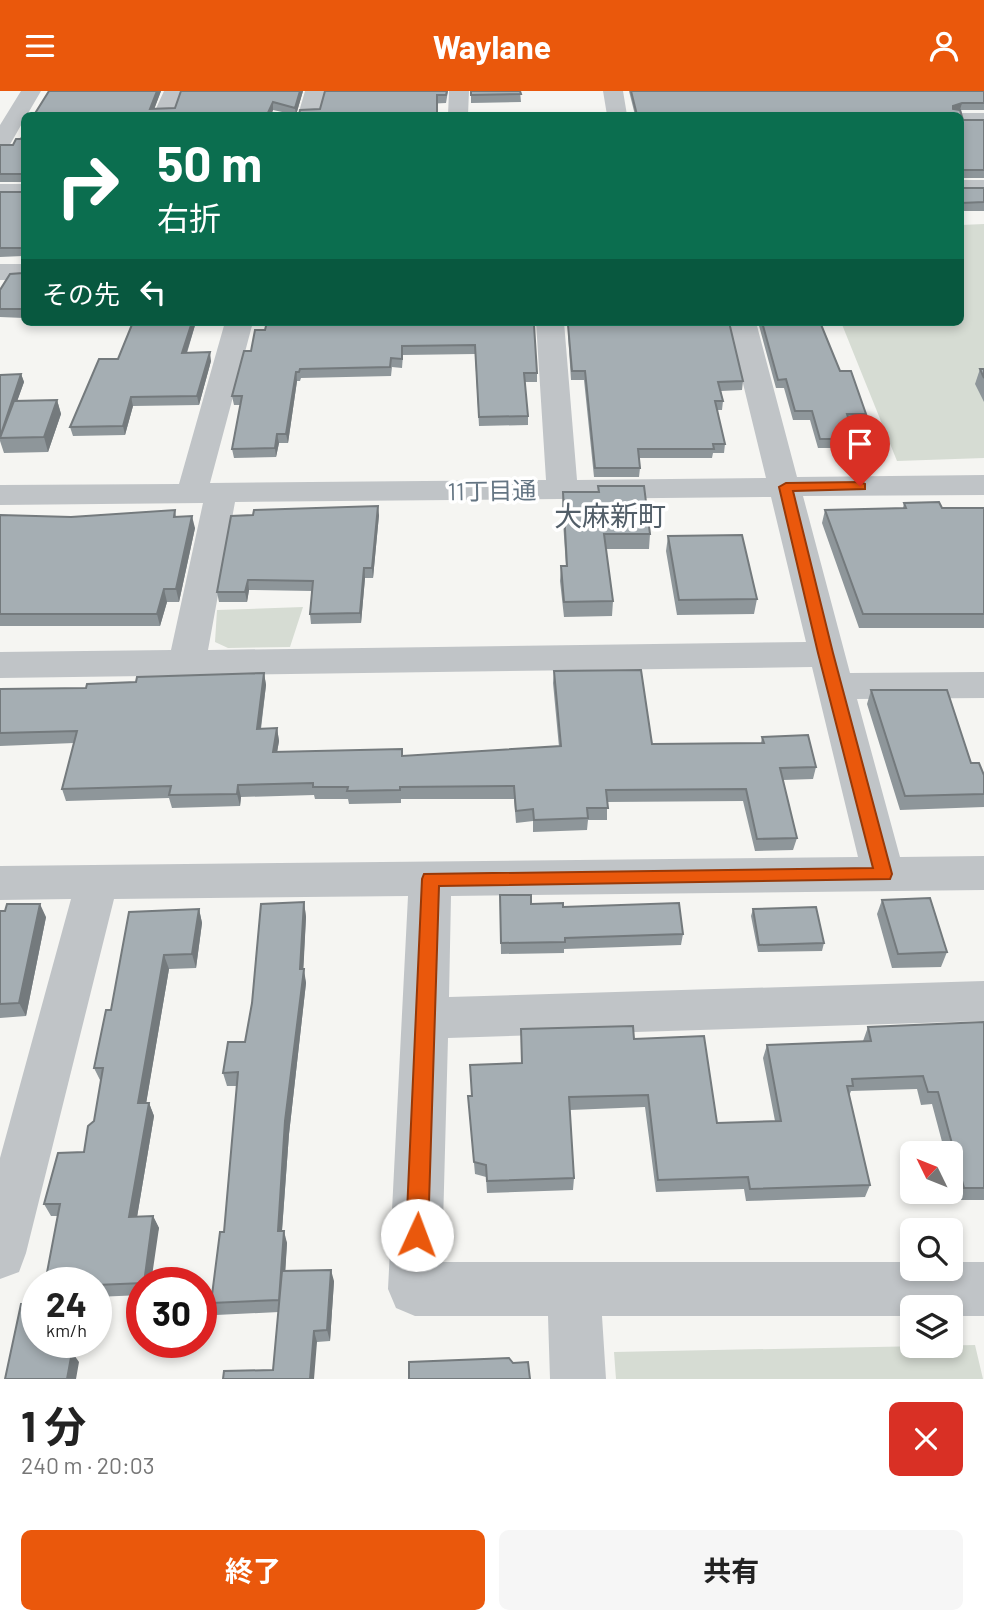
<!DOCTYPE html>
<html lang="ja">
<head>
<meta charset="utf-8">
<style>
	body { margin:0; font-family:Barlow,"Noto Sans JP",sans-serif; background:#f6f6f6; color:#222; height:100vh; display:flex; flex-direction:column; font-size:26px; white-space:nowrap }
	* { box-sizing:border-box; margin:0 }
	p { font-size:23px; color:#767676 }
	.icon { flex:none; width:38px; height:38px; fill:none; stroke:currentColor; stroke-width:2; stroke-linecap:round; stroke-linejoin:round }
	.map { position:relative; height:1288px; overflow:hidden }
	.details { display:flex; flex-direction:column; background:#fff; flex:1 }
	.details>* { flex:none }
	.hud { position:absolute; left:21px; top:21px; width:943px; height:214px; border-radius:10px; box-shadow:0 4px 10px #0003; background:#0b6e4f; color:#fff; overflow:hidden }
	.needle { width:46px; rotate:313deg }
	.buttons { position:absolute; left:900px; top:1050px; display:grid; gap:14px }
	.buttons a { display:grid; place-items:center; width:63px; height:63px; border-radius:10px; background:#fff; box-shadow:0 4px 10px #0003; font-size:35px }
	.speed { position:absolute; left:21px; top:1176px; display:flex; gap:14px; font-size:35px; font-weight:700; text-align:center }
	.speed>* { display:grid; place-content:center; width:91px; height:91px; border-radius:50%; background:#fff; box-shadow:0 4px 10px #0003; line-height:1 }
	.speed small { font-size:18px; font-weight:400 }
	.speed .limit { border:10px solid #d22; background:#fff; color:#111 }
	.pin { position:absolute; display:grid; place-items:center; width:60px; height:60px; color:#fff; margin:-72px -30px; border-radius:50% 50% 50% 0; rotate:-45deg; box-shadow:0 0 7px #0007 }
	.pin .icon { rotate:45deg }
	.me { position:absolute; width:77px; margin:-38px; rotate:2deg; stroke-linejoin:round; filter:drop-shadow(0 0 5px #0008) }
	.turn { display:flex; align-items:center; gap:24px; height:147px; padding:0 21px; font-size:32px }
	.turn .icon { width:91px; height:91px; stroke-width:2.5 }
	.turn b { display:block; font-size:49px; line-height:60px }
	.then { display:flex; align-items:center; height:66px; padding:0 21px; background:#0003; gap:14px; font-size:26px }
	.round { display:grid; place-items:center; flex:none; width:74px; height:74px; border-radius:10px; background:#f6f6f6 }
	.head { display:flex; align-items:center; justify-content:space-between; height:119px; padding:0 21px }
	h1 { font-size:42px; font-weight:700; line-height:52px }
	.primary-button { display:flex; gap:14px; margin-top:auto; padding:14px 21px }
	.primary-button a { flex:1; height:80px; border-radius:10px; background:#ea580c; color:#fff; font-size:28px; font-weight:700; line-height:80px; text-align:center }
	.primary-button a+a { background:#f6f6f6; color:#222 }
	header { display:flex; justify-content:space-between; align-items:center; height:91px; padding:0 21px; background:#ea580c; color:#fff; font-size:32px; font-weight:700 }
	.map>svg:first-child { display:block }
	.green { fill:#d6dcd3 }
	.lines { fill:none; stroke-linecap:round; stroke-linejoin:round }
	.minor { fill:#c0c4c7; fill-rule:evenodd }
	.wall { fill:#8e969a }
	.shaded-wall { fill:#747a7d }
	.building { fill:#a5aeb3; stroke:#747a7d; stroke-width:2 }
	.route { fill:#ea580c; stroke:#983908; stroke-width:2 }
	.labels { text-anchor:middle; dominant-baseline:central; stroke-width:7; stroke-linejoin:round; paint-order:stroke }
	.street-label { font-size:24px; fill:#647583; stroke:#fff }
	.quarter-label { font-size:28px; fill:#525e68; stroke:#fff }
</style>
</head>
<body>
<header><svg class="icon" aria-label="menu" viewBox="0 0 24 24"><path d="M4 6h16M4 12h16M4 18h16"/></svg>Waylane<svg class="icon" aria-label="person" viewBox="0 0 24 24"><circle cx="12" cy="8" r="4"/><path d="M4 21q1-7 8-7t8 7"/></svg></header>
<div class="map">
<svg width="984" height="1288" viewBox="0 0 984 1288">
	<rect width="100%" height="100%" fill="#f5f5f2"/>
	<path class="green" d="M984,133V367L897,370L841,231H961V134Z
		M303,516L290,556L228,557L215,551L217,519Z
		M975,1254L983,1288H616L614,1261Z"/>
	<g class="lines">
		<path class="minor" d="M21,0H41L27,24H24V29L8,57L0,59V34Z
			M164,0H184L174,24H153Z
			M305,0H325L319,24H298Z
			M449,0H469L468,24H448Z
			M603,0H623L627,24H607Z
			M961,22H984V34H961V24H953Z
			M961,89H984V103H961Z
			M0,93H24V107H0Z
			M0,173H24V189H0Z
			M225,231H253L210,392L546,389L536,231H564L577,389L766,387L728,231H756L797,386L984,384V404L803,405L850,582L984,581V607L857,608L900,766L984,765V799L451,805L449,906L984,890V930L448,947L442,1171H912V1178H950V1171H984V1225H950V1216H912V1225H602L606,1288H550L548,1225H415L396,1217L388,1198L408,805L114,808L26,1162L19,1181L0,1188V1067L71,808L0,809V775L858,766L812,576L0,587V561L171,559L203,412L0,414V394L179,393ZM771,406L806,551L208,559L235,411Z"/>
	</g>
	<path class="wall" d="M49,0H161L154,18L175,17L303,0L296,24L273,19L271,24H34Z
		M325,0H448L446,12L320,18Z
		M471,0H520L521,11L471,12Z
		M629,0H984V19H961L963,29H984V87H961V97H984V120H961V24H635Z
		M24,42V227L0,226V199L23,182L24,170L23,165L0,166V101H24V91H0V54H13L21,48Z
		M133,231H196L187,262L211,270L199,314L133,315L125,344L73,345L70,336L118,268Z
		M579,231H729L743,290L742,299L721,300L723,310L722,319H717L725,353L724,362H713L712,367H639L640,377L639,386H594L584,289H571L568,243V234H580Z
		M758,231H820L840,280L866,323L864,332H850L855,348L853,357H818L810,329H793L784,297H776Z
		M503,234L537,282V291H525L528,325V334L479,335L475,263L403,264L402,277L392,276L391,285L301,287L300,290H297L288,352H279L276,366L234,367L232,358L241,314H234L232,305L251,260L265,239Z
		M980,278H984V311L975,293Z
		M21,283L24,291L17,310L57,309L61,323L48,361L4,362L0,350V284Z
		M598,395L650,443L649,458H606L613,510L612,525L564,526L560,490L561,475H566L562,416L563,401H598Z
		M904,412L942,417H984V537H859L822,432L825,419L903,417Z
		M175,419L176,426L195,437L179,511H167L160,535H0V424L71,426Z
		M379,424L373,487H365L361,532L311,533L310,523L312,500L249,499L247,511H219L217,501Z
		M668,445L757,508L754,523L677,524L666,460Z
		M554,580L652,653L761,652L762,646L816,676L813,688L783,689L797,747L793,759L755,760L743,710L607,711V729H588L587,739L533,741V730L516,732L514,708H401V712L349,713L348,708H315L314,704L241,706L240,715L172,717L169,707L66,710L62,698L74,652L0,655V598L86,597L136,591L264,582L266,594L261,638L277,637L279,650L277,661L402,658V665L559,656L553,592Z
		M871,599L971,672L984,684V716L900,719L867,613Z
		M500,804L531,813L563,816L683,843L681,854L564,858V862L501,863Z
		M882,809L947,861L941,876L892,877L877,823Z
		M304,811L306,826L303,878L306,892L289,1043L282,1140L287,1152L285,1180L334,1190L330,1250L317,1251L273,1279L279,1221L216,1224L211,1212L224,1141L237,995H227L223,982L245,951Z
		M199,818L202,832L196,877L169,878L146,1012H149L154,1025L137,1126L153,1125L159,1137L142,1192V1204L96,1206V1192L58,1125H51L44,1113L84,1061L94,1030L101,991L94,977L111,919Z
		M753,818L824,852L822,860L758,861L751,825Z
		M0,820L46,826L26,925L0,927Z
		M984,931V1109H957L950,1084V1062H945L932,1013L921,1014L917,998L851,1000L849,1005L870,1094L865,1106L746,1110L744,1098L656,1101L645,1016L570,1019L574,1087L573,1099L487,1102L486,1086L475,1083L468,1005H471L521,972V938L634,948L717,1032L775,1030L763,967L767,954L863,950L868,936Z"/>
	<path class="shaded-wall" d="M157,0H161L152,24L150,18Z
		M300,0H303L296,24L295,17Z
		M273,11V19L271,24H267Z
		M962,12L960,19L951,23L953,15Z
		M192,231H196L184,270L182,262Z
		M210,261L211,270L199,314L197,305Z
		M296,281L297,290L288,352L286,343Z
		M21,283L24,291L4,347L1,343Z
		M131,306L133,315L125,344L123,335Z
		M57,309L61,323L48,361L44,346Z
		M277,343L279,352L276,366L275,357Z
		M378,415L379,424L373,487L372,477Z
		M192,425L195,437L179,511L176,498Z
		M364,477L365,487L361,532L360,522Z
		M248,489L249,499L247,511L245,501Z
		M164,498L167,511L160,535L157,523Z
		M264,582L266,594L259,650L257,638Z
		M277,637L279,650L275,673L273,661Z
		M238,694L241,706L240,715L237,703Z
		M304,811L306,826L303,886L304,878L306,892L289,1043L281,1152L278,1140L285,1030L300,878Z
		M40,813L46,826L26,925L19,912Z
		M199,818L202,832L196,877L192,863Z
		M164,864L169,878L144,1025L138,1012Z
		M149,1012L154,1025L135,1138L129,1126Z
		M153,1125L159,1137L151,1192H144Z
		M284,1140L287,1152L283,1220L279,1209Z
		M331,1179L334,1190L330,1250L327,1239Z
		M314,1240L317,1251L314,1288H310Z
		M62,1251H70L67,1271L60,1261Z
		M72,1261L79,1271L76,1288H67Z"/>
	<path class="building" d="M49,0H157L150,18L175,17L181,0H300L295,17L273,11L267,24H34Z
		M325,0H447L446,4H437V24H299L300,19L320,18Z
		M471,0H520L521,3L471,4Z
		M631,0H984V12H962L953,15V18L960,19L963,29H984V79H961V97H984V111L961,112V24H637Z
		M24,42V157H0V101H24V83H0V54H13L16,48H21Z
		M24,158V218H0V199L10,183L23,182L24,164L22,162Z
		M133,231H192L182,262L210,261L197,305L131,306L123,335L70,336L99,268H118Z
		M267,231H503V234H534L537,282H524L528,325L479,326L475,254L402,255V268L391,267L390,276L300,278L299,281H296L286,343H277L275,357L232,358L242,305H232L244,260H251L255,239H265Z
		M581,231H729L743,290L718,291L723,310H715L725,353H713L714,358H638L640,377H595L585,280H572L568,234H582Z
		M762,231H820L840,280H851L866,323H847L855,348H820L812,320H795L786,288L778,289Z
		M980,278H984V287Z
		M21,283L1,343H0V284Z
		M57,309L44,346L0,347L14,310Z
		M598,395H644L650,443H604L613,510L564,511L561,475H567L563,401H599Z
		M939,411L942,417H984V523H863L825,419L906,417L904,412Z
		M378,415L372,477H364L360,522L310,523L313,490L248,489L245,501H217L231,425L253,424L254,419Z
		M175,419L174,426L192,425L176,498H164L157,523H0V424L71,426Z
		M742,444L757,508L679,509L668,445Z
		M641,579L652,653L764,652L762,646L808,644L816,676L780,677L797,747L757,748L746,698L606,699L608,717H587L588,727L534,729L533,718L516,720L514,695L400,696V699L347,700L348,696H313V692L238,694L237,703L169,704L171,695L62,698L77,640L0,642V598L86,597L87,593L136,591L137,586L264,582L257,638L277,637L273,661L402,658V665L561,655L554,580Z
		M871,599H947L971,672H979L984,684V703L905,705Z
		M500,804H531V813L563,812V816L679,812L683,843L565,847V851L501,852Z
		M930,807L947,861L898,863L882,809Z
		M304,811L300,878H304L285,1030L278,1140H284L279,1209L211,1212L220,1141H224L238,981L223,982L228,951H245L252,912L261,813Z
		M7,813H40L19,912L0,913V820H5Z
		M816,816L824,852L759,854L753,818Z
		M199,818L192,863L164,864L138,1012H149L129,1126L153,1125L144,1192L96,1194V1192H45L60,1113H44L58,1062L84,1061L88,1035L94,1030L103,977H94L106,919H111L129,821Z
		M984,931V1097H964L938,1001H928L923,985L852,988L853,995H847L870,1094L750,1098L748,1086L658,1089L648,1004L569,1006L574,1087L487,1090L486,1074L474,1071L468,1005H472L470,974L522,972L521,938L633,935L634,948L704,945L717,1032L781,1030L767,954L871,950L868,936Z
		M331,1179L327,1239L314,1240L310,1288H223L224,1280L273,1279L282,1180Z
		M21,1213H37V1251H62L60,1261H72L67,1288H5Z
		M509,1267L513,1272L528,1271L530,1288H409V1271Z"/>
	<path class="route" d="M860,391L865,393V398L793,400L833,562L892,783L890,788L439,795L428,1144L425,1151L417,1154L409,1151L406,1144L422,788L424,783L873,777L818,562L779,396L786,392Z"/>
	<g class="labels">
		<g class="street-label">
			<text transform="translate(492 399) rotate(-1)">11丁目通</text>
		</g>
		<g class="quarter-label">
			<text x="610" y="424">大麻新町</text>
		</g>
	</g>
</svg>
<div class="buttons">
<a><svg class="needle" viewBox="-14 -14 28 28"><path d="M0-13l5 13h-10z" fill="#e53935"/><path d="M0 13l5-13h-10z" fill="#767676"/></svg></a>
<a><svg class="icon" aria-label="search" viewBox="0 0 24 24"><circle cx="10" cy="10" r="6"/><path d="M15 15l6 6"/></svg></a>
<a><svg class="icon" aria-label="layers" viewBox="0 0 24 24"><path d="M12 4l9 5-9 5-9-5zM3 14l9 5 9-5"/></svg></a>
</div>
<div class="speed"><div>24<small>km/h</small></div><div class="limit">30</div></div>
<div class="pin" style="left:860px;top:395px;background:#d93025"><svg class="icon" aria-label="arrive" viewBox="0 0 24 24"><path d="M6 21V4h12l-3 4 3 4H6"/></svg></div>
<svg class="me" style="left:417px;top:1144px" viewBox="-20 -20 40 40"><circle r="19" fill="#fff"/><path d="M0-13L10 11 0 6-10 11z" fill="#ea580c"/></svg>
<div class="hud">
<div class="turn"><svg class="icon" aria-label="right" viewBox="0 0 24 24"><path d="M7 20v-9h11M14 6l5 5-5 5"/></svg><div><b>50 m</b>右折</div></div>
<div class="then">その先<svg class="icon" aria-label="left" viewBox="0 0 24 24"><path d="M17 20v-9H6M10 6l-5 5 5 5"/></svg></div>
</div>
</div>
<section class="details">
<div class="head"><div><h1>1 分</h1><p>240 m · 20:03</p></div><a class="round" style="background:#d93025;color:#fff"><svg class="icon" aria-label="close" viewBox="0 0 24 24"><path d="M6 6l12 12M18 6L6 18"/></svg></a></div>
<div class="primary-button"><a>終了</a><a>共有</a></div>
</section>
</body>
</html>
